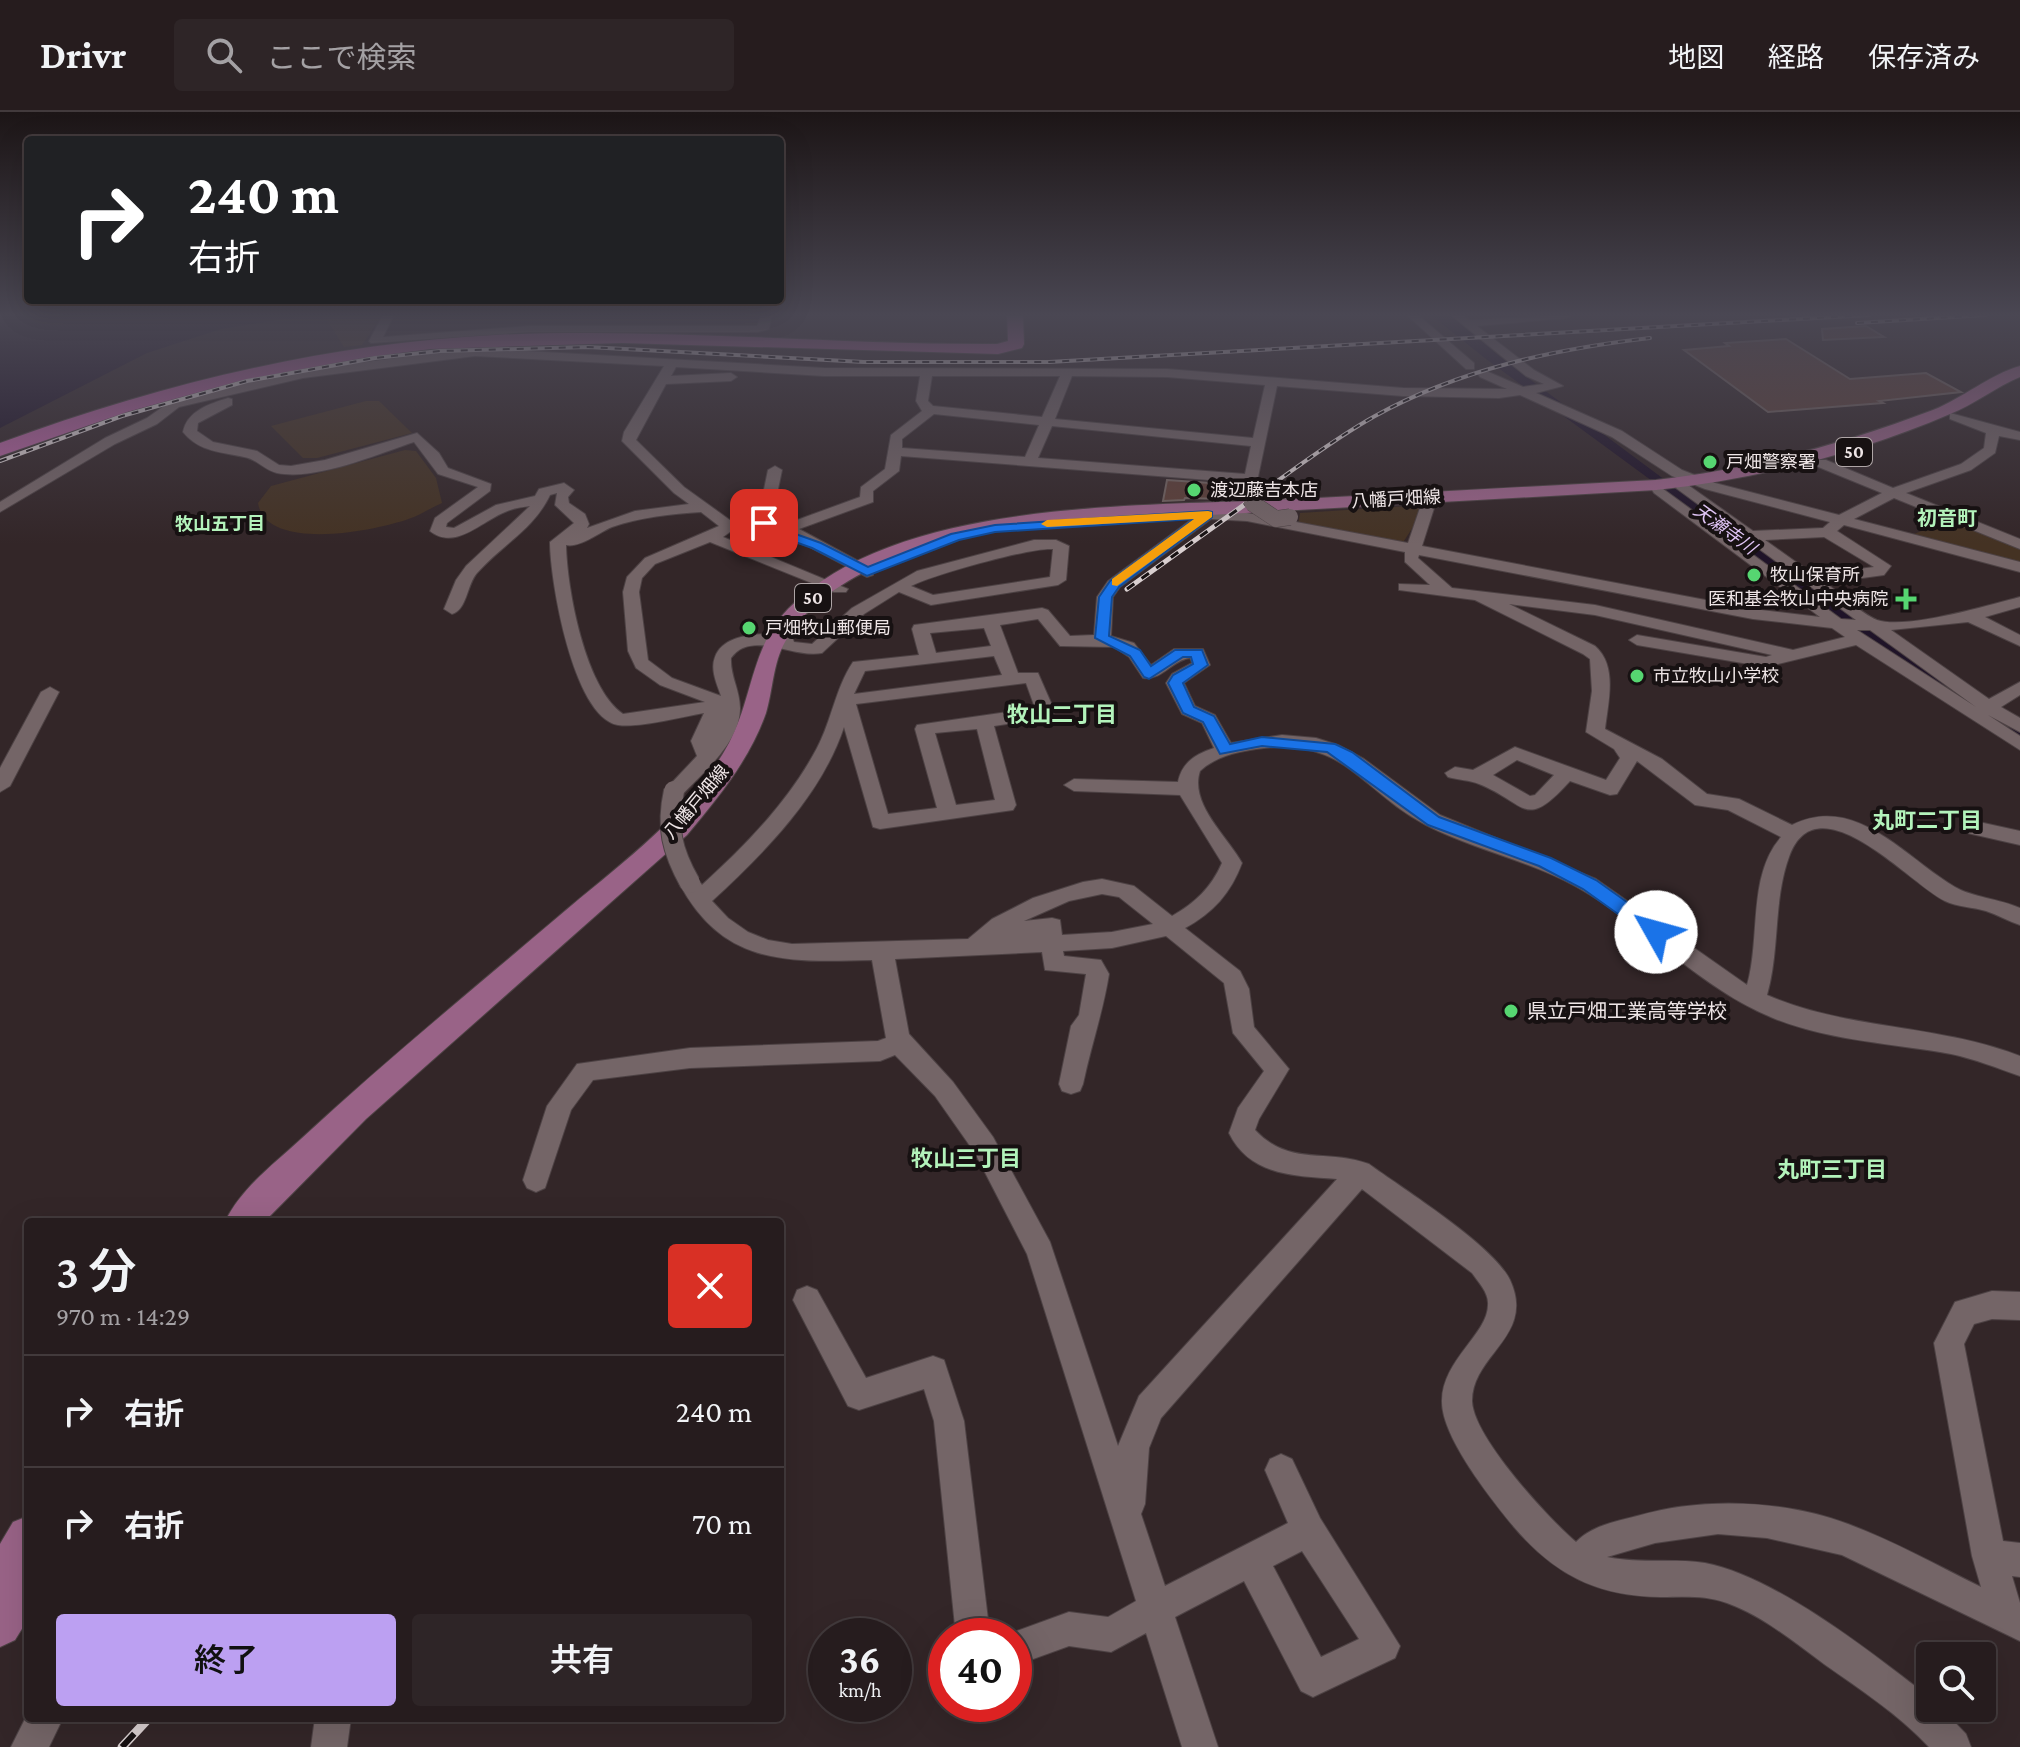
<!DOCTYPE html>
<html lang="ja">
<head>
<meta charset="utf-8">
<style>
	body { margin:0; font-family:"Crimson Pro","Noto Sans JP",serif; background:#2e2527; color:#f1f3f6; height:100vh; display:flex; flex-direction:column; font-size:30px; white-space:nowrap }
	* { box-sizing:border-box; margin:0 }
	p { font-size:26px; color:#a4a1a4 }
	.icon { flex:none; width:44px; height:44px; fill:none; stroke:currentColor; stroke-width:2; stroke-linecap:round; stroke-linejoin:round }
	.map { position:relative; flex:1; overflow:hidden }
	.sheet { position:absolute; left:24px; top:1106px; width:760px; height:504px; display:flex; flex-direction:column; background:#261c1e; border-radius:8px; box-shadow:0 8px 32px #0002,0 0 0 2px #423a3c }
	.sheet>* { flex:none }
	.banner { position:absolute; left:24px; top:24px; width:760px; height:168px; border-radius:8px; box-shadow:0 8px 32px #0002,0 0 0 2px #423a3c; background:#202124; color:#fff; overflow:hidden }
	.fabs { position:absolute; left:1916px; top:1530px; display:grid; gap:16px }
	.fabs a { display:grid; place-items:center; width:80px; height:80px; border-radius:8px; background:#261c1e; box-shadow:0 8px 32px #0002,0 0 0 2px #423a3c; font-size:40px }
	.speed { position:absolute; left:808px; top:1506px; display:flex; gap:16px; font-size:40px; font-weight:700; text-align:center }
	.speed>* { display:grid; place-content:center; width:104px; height:104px; border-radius:50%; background:#261c1e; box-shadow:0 8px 32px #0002,0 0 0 2px #423a3c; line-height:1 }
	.speed small { font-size:20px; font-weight:400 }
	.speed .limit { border:12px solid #d22; background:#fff; color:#111 }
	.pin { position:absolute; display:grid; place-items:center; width:68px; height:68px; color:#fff; margin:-34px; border-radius:16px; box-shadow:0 4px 12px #0006 }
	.me { position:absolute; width:88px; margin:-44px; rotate:308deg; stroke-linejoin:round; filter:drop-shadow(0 0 6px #0008) }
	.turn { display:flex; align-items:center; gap:28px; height:168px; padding:0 32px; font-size:36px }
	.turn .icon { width:104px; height:104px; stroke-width:2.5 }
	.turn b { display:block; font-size:56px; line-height:68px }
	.round { display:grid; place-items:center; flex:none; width:84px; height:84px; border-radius:8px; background:#2e2527 }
	.summary { display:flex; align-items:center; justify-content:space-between; height:136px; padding:0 32px }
	h1 { font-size:48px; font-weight:600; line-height:60px }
	.cta { display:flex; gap:16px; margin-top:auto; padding:16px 32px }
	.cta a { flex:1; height:92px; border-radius:8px; background:#bca0f2; color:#111; font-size:32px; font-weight:600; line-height:92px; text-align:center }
	.cta a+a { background:#2e2527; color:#f1f3f6 }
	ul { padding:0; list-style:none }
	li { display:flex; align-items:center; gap:24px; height:112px; padding:0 32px; border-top:2px solid #423a3c }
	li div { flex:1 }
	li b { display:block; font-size:30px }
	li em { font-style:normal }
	header { display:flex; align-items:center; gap:48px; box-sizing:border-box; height:112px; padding:0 40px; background:#261c1e; border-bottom:2px solid #423a3c }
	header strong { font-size:38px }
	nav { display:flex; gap:44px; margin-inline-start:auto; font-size:28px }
	.search { width:560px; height:72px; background:#2e2527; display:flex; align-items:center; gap:20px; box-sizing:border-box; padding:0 28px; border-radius:8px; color:#a4a1a4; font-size:30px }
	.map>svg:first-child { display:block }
	.green { fill:#443223 }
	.water { fill:#1f1328 }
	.building { fill:#5d3f38; stroke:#71625f; stroke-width:2 }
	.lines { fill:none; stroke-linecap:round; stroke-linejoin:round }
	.minor-casing { stroke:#4d4244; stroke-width:2 }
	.major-casing { stroke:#4d4244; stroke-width:2 }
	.highway-casing { stroke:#4d4244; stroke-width:2 }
	.minor { fill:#746567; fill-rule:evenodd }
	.major { fill:#996387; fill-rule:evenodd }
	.highway { fill:#b2619d; fill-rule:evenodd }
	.rail-far2-casing { stroke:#d9cfd0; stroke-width:4 }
	.rail-far1-casing { stroke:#d9cfd0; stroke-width:5 }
	.rail-casing { stroke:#d9cfd0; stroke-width:9 }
	.rail-far2 { stroke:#171112; stroke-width:2; stroke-dasharray:7; stroke-linecap:butt }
	.rail-far1 { stroke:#171112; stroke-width:3; stroke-dasharray:9; stroke-linecap:butt }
	.rail { stroke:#171112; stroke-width:6; stroke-dasharray:18; stroke-linecap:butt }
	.minor-bridge-far1-casing { stroke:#4d4244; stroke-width:17; stroke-linecap:butt }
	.minor-bridge-casing { stroke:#4d4244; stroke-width:22; stroke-linecap:butt }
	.minor-bridge-far1 { stroke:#746567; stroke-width:16 }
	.minor-bridge { stroke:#746567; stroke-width:20 }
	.route { fill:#1a73e8; stroke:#114b97; stroke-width:2 }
	.slow { fill:#f59e0b }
	.poi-dot { fill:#56d671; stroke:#171112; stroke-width:3 }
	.labels { text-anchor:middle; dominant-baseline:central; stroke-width:8; stroke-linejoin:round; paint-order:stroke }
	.shield { fill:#171112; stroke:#aea5a6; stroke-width:2 }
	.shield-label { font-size:18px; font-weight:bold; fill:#eee5e6 }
	.far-poi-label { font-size:18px; fill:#eee5e6; stroke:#171112; text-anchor:start }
	.far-street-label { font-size:18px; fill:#eee5e6; stroke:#171112 }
	.far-neighbourhood-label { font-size:18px; font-weight:bold; fill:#b3f3bb; stroke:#171112 }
	.far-water-label { font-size:18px; font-style:italic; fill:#dfc4f5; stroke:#171112 }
	.far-quarter-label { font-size:20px; font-weight:bold; fill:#b3f3bb; stroke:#171112 }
	.poi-label { font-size:20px; fill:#eee5e6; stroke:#171112; text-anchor:start }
	.neighbourhood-label { font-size:22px; font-weight:bold; fill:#b3f3bb; stroke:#171112 }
</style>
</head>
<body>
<header>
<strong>Drivr</strong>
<div class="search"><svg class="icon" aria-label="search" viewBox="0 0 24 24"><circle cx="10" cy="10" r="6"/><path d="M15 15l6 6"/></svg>ここで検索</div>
<nav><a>地図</a><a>経路</a><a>保存済み</a></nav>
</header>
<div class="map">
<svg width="2020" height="1635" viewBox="0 0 2020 1635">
	<rect width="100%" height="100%" fill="#332628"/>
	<path class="green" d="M353,203H382L362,233L344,235L325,205Z
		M366,289H379L412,321L317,346H303L271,314Z
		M405,338L416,339L436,366L442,391C433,395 423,401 414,405C382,418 266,442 258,391L271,374Z
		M1424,393L1422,401L1402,432L1298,414L1300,401Z
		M1944,404L2020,434V454L1909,424L1939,412Z"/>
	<path class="water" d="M0,203H309L221,217L147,241L0,316Z
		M1431,203H1450L1504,248L1712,403L2020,618V628L1832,501L1486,247Z"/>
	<path class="building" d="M1866,214L1884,225L1823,228L1822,217Z
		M1786,227L1850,267L1926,261L1961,280L1879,289L1883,291L1768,300L1684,238L1729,234L1725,231Z
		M1167,368L1225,372L1223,387L1185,386L1184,388L1163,389Z"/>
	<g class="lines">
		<g class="minor-casing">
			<path id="minor" d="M383,203H394L383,225L530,214H757L761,203H772L769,217L758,220H530L371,231L369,229Z
				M1407,203H1418L1474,251V257H1466Z
				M1451,203H1463L1469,208L1572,203L1567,206L1477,214L1534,258L1563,274L1536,281L1622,319L1682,358L1715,371L1839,403L1882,381L1816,354V348H1826L1893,376L1961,352L1984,336L1986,321L1950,307V301L2020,320V328L1999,324L1995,341L1971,358L1906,381L2020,427V437L1894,386L1854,407L2020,450V460L1844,413L1837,419L1891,454L1884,463L1826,471C1839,481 1862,502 1877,508C1906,518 1989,493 2020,485V495L1985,505L2020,523V534L1968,510L1891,518L1989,587L2020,570V583L2001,595L2020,606V620L1988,603L2020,624V638L1856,533L1766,555L1637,533L1629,528L1637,523L1766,545L1772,543L1595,503L1509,492L1595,534C1618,554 1608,590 1605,617L1662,647L1707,682L1739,687L1792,713C1856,681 1905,746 1955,775C1972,785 2000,787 2020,796V813C2008,809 1998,803 1986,799C1973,795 1957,795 1945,789C1911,773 1817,666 1789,745C1773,789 1780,838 1767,883C1847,918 1938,912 2020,944V964C1997,956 1975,947 1951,942C1892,931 1829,929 1773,906C1700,876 1649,817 1582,778C1533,749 1476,739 1426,713C1358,677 1346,624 1256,637C1236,640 1215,645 1200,659C1189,692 1228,725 1242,751C1231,781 1213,801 1185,816L1240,859L1249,877L1254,915L1289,957L1259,1007L1255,1018C1290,1055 1326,1036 1369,1052C1403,1077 1493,1133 1510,1168C1536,1224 1472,1242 1472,1289C1473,1325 1549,1407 1576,1430C1593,1413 1615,1410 1637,1404C1703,1385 1784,1388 1848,1412C1894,1429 1938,1454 1981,1475L1972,1444L1934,1231L1955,1190L1992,1179L2020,1180V1208L1992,1207L1974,1212L1964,1232L2003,1429L2020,1431V1465L2012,1464L2020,1491V1529L1842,1443L1767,1426L1718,1422L1655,1431L1607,1445C1642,1452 1674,1446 1705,1451C1774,1464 1868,1538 1924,1581L1930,1586V1596H1941L1966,1622L1971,1635H1929C1898,1602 1861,1578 1824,1552C1794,1530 1763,1504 1727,1491C1704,1483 1685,1485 1661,1485C1597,1484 1555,1463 1514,1415C1492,1388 1442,1326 1442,1290C1441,1249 1488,1222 1488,1193C1489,1181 1479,1171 1472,1161L1362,1077L1161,1306L1149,1336L1145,1392L1141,1402L1165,1474L1288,1411L1265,1358L1270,1347L1281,1342L1292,1347L1320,1406L1400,1534L1395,1546L1313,1585L1301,1579L1244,1469L1175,1505L1218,1635H1182L1146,1521L1111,1540L1069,1534L1014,1554V1524H1003L1069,1500L1108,1505L1136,1489L1027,1142L975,1041L935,984L895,943L880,949L690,956L593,968L571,998L545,1076L536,1080L527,1076L523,1068L547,994L577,952L690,936L878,929L886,926L872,848C788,850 724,855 679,771L683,766H697L702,773C746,733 789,689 817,636C832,608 835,577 853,550L919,543L912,517L914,513L1042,496L1048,498L1070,524L1094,523L1097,485L1108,469L1203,399L1247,401L1282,407C1282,384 1265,381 1248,371L901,344L899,359L873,379V390L799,417L873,457V463L867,465L808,434L763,420L757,411L768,358L775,354L782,358L771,411L784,418L786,412L860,385L861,375L885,357L891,323L922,299L916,289L920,264H824L676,255L671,264L731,261L737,265L731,269L666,272L636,328L684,375L734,411V417L723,425L848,477L846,480H834L710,430L655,452L642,466L639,480L648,548L672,566L721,584C717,572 710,558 715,545C724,519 770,520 792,525L794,530L812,532L852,496L917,459L1034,428H1056L1069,434L1066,468L1058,473L931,493L899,480L864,502L822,541C793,547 751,517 731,546C730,564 740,578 740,596C740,631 703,660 681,684L674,685L664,679L697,644L691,629L704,601C681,605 640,616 618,613C573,605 550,468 550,430L574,411L555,393L557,381L550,383C534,417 502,433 477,461C467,472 467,498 452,502L444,497L456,468L466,454L530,394C522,395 513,396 505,400C482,409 455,439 430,419L435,406L478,375L438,362L414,330C377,342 316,369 277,361C264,358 257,347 244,345C222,340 199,340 183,320C187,299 209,292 228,286L232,287V293L198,311L197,319L213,330L257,339L279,353L291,354L325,348L417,321L439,341L448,356L491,372L490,379L447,411L446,415L454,416L496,393L535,384L539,377L564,371L574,378L568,385L569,391L585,402L589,412L587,416L635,399L689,392L674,381L622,329L624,320L664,254L475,244L303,266L179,295L157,312L115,332L0,400V390L105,326L147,306L171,289L303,258L475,236L824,256L1167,257L1403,276L1507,277L1480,265L1478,262L1484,258L1523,275L1544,272L1526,264ZM932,264H1060L1042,305L933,294L928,289ZM1072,264L1167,265L1265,273L1253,326L1055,307ZM1277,274L1403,284L1499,286L1520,283L1612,325L1672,364L1705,377L1830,410L1823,416L1753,419L1688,373H1678L1676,376L1856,508L1841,507L1659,374L1652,378L1654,381L1820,505L1753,497L1422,434L1436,390L1429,386L1422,390L1408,431L1296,410C1297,382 1279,378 1258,365ZM934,302L1039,313L1025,345L902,336V327ZM1052,314L1251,334L1245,362L1038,346ZM701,400L719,414L645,446L627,465L623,480L628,539L636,556L660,573L705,590L623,602C585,576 567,477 566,433C580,436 598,421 612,415C641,405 671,402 701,400ZM1211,407L1247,409L1405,440V450L1430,473L1399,472V478L1475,488L1583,542L1590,547L1592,579L1586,620L1614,637L1620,646L1606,668L1515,635L1473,658L1455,655L1445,661L1448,665C1458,668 1470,668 1479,672C1527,691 1524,720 1570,669L1610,683L1617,682L1637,649L1695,693L1728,698L1781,725C1747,764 1761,826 1747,873L1596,767L1440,703L1364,647L1338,633L1316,626L1282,623L1231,631L1215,603L1195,594L1184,571L1210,553L1203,537H1174L1151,553L1134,531L1111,524L1113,485L1120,475ZM1824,425L1874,455L1814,463L1765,428ZM1053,437L1050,465L933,483L911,474C933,463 1031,435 1053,437ZM1419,443L1753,507L1832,516L1845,525L1793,538L1595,493L1452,476L1418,446ZM1038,507L1060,534L1114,535L1129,545L1143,566C1162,569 1172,548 1190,546L1192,551L1172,562L1166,571L1182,602L1202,611L1214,636C1196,642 1182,650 1178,670L1074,667L1064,673L1074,679L1180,683L1222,751C1211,776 1195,791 1172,804L1134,774L1102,767L1083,770L1033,786L992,807L968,827L792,832L768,828L748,820L728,806L712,789C764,741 821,684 844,615L873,715L880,717L1013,698L1016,693L994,614L1046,606L1055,600L1038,561H1018L1000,513ZM984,516L991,534L936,541L930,521ZM1857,518H1870L1976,595ZM994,544L1002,563L854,582L865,559ZM1026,571L1035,596L917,613L915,617L937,696L888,702L856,592ZM977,617L995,688L956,693L935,621ZM1517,648L1554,663L1535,683L1530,684L1493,663ZM1102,782L1119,785L1153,812L1112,820L1062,823L1060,808L1052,806L1024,809L1069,789ZM1166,824L1224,871L1233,921L1264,959L1238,996L1229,1021C1250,1064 1295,1064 1337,1067L1139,1284L1118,1334L1050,1130L993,1025L953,970L909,922L895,847L1042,840L1045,858L1086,862L1079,903L1071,914L1059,972L1062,979L1071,982L1080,979L1083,972C1091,934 1103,900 1109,862L1101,848L1064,844L1063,839L1112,836ZM1302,1439L1359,1527L1321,1545L1273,1454Z
				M50,575L59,580L10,674L0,680V656L41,580Z
				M1970,708L2020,719V733L1963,720L1960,715L1963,710Z
				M807,1174L817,1178L866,1266L933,1244L944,1248L964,1309L990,1524H956L934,1309L924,1277L859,1298L848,1294L793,1188L797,1178Z
				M28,1601V1606H63L49,1635H11Z
				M315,1606H351L347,1635H311Z"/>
		</g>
		<g class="major-casing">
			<path id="major" d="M2020,254V265C1996,275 1975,292 1950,302C1857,342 1757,367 1656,378L1031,413C949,425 830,452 785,530C773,551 773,578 766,601C750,647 718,686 687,723L366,1007L264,1110H225C240,1077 275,1051 301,1027C384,950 472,878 559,804C620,752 690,703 729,631C753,586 751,535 788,497C899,384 1150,395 1298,387C1418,381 1537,374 1656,368C1752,357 1843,332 1933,298C1963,286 1989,263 2020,254Z
				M28,1404V1507L15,1528L0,1535V1432L13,1410Z"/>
		</g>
		<g class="highway-casing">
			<path id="highway" d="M1007,203H1023L1024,232L1022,236L998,242L622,231L431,237L368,245L243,268L127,300L0,344V331C160,272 324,232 495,223C663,215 830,233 997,232L1008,229Z"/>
		</g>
		<use href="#minor" class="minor"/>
		<use href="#major" class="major"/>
		<use href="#highway" class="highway"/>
		<g class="rail-far2-casing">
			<path id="rail-far2" d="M1857,211L1985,203
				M0,349L122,304L247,269L375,246L440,239L588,235L864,250H1049L1869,203
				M1273,372C1307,348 1339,324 1375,304C1460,257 1555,237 1650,226"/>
		</g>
		<g class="rail-far1-casing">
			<path id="rail-far1" d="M1127,477L1276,370"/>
		</g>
		<g class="rail-casing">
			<path id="rail" d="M122,1635L149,1606"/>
		</g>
		<use href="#rail-far2" class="rail-far2"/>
		<use href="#rail-far1" class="rail-far1"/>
		<use href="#rail" class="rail"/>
		<g class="minor-bridge-far1-casing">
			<path id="minor-bridge-far1" d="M1252,391L1276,407L1290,405"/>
		</g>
		<g class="minor-bridge-casing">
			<path id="minor-bridge" d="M674,679C666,715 672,739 690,771"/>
		</g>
		<use href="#minor-bridge-far1" class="minor-bridge-far1"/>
		<use href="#minor-bridge" class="minor-bridge"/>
	</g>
	<linearGradient id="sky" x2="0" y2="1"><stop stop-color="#1c1516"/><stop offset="0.47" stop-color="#4a4753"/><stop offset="1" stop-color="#4a4753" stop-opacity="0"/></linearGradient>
	<rect width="2020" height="432" fill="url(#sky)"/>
	<path class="route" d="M1208,399L1212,400V405L1119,475L1112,485L1109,524L1140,538L1151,554L1175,538H1202L1208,553L1183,571L1194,595L1214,604L1230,632L1262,625L1335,632L1352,640L1439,705L1551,746L1596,768L1662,815L1665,820L1662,825H1650L1583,777L1539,754L1428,713L1327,640L1262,634L1220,642L1203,610L1183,601L1168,571L1173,563L1193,552L1191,545H1183L1149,567L1144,565L1130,544L1095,526L1099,485L1110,469L1194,407L995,420L959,428L867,464L812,436L764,419L758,411L769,408L773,414L821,431L868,455L951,422L995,413Z"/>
	<path class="slow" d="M1208,399L1212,400V405L1117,474L1112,473V467L1194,407L1047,415L1041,412L1047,408Z"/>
	<g class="poi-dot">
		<circle cx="1710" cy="350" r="8"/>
		<circle cx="1194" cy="378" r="8"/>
		<circle cx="1754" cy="463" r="8"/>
		<path d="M1902 475h8v8h8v8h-8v8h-8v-8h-8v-8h8z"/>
		<circle cx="749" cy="516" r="8"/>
		<circle cx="1637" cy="564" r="8"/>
		<circle cx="1511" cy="899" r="8"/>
	</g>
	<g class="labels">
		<g class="shield">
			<rect x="1836" y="326" width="36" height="28" rx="6"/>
			<rect x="795" y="472" width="36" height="28" rx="6"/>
		</g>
		<g class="shield-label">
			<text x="1854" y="340">50</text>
			<text x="813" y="486">50</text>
		</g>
		<g class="far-poi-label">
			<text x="1726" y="350">戸畑警察署</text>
			<text x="1210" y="378">渡辺藤吉本店</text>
			<text x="1770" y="463">牧山保育所</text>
			<text x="1888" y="487" text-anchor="end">医和基会牧山中央病院</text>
			<text x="765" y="516">戸畑牧山郵便局</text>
			<text x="1653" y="564">市立牧山小学校</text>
		</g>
		<g class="far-street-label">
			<text transform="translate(1396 387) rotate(-3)">八幡戸畑線</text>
			<text transform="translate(696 690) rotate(-50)">八幡戸畑線</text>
		</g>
		<g class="far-neighbourhood-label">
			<text x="220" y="412">牧山五丁目</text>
		</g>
		<g class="far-water-label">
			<text transform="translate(1725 417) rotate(36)">天瀬寺川</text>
		</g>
		<g class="far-quarter-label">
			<text x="1947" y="406">初音町</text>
		</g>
		<g class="poi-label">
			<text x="1527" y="899">県立戸畑工業高等学校</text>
		</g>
		<g class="neighbourhood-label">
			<text x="1062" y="602">牧山二丁目</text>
			<text x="1927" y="708">丸町二丁目</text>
			<text x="966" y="1046">牧山三丁目</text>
			<text x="1832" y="1057">丸町三丁目</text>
		</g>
	</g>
</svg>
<div class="fabs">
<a><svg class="icon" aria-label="search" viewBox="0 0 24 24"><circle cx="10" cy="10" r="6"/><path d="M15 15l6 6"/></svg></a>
</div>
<div class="speed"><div>36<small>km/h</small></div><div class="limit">40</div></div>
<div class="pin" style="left:764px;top:411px;background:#d93025"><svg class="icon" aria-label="arrive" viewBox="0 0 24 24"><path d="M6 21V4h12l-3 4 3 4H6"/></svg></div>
<svg class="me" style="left:1656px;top:820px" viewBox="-20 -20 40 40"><circle r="19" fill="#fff"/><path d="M0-13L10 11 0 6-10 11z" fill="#1a73e8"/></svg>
<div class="banner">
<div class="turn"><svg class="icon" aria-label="right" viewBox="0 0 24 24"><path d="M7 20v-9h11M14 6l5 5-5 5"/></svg><div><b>240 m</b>右折</div></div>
</div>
<section class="sheet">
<div class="summary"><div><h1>3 分</h1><p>970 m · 14:29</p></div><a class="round" style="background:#d93025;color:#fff"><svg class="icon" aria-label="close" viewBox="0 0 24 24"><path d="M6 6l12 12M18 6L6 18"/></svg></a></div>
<ul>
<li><svg class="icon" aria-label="right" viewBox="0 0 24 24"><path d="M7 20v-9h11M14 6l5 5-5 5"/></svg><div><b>右折</b></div><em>240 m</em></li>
<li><svg class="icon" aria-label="right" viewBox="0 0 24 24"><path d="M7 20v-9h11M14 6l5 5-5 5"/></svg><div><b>右折</b></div><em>70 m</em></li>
</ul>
<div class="cta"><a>終了</a><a>共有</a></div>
</section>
</div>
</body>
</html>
